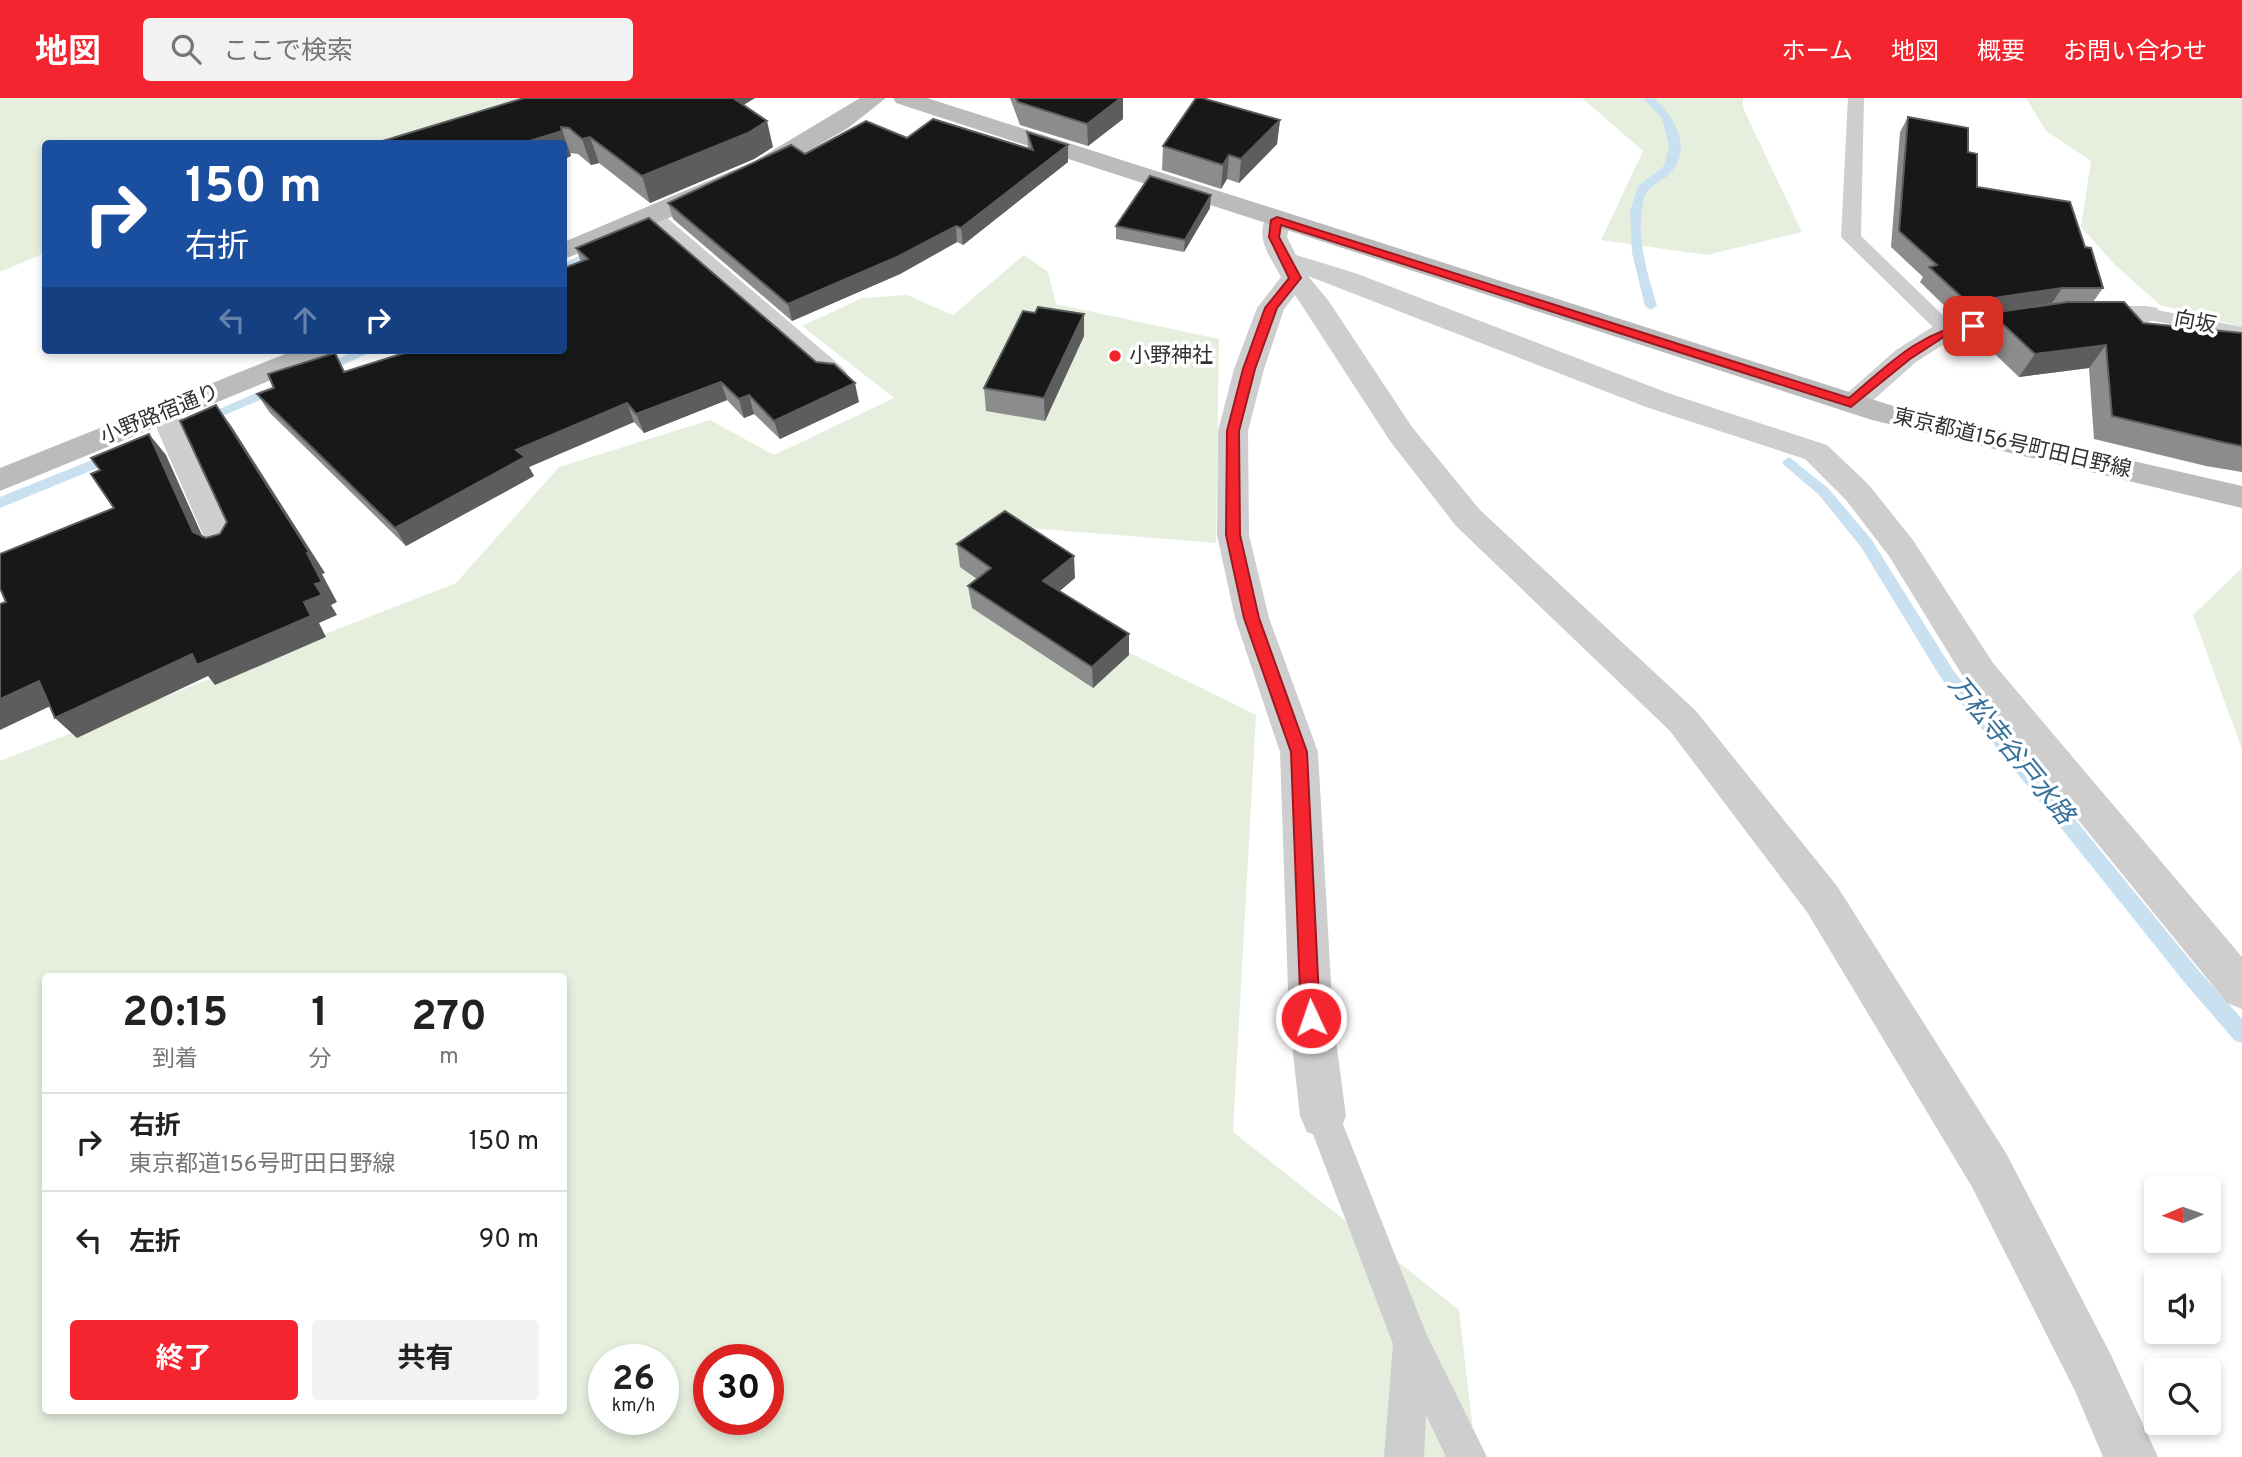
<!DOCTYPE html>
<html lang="ja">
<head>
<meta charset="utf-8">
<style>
	body { margin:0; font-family:Overpass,"Noto Sans JP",sans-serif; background:#f2f2f2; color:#222; height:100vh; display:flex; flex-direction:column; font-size:26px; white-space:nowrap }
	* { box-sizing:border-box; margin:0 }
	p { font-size:23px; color:#767676 }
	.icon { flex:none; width:38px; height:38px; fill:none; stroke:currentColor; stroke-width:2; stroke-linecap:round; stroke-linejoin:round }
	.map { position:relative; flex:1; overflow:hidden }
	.panel { position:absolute; left:42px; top:875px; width:525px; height:441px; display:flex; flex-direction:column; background:#fff; border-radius:7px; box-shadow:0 4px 10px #0003 }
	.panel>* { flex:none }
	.hud { position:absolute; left:42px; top:42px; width:525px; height:214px; border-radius:7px; box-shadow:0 4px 10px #0003; background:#1a4fa0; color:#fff; overflow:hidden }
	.needle { width:46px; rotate:268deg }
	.fabs { position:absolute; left:2144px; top:1078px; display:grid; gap:14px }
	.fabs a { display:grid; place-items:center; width:77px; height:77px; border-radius:7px; background:#fff; box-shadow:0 4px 10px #0003; font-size:35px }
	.speed { position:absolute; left:588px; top:1246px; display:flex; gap:14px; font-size:35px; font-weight:700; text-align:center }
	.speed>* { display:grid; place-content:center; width:91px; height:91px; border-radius:50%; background:#fff; box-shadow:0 4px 10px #0003; line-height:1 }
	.speed small { font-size:18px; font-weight:400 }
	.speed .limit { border:10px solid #d22; background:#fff; color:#111 }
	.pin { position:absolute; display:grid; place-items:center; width:60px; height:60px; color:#fff; margin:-30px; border-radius:14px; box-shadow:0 4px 10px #0006 }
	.me { position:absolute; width:77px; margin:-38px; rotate:357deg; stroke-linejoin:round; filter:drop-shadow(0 0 5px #0008) }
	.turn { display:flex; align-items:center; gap:24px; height:147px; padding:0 28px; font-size:32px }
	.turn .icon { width:91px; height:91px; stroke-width:2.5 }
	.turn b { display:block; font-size:49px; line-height:60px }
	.lanes { display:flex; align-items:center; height:66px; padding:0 28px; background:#0003; justify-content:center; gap:35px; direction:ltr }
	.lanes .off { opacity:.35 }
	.eta { display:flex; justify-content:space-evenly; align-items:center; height:119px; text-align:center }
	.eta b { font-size:42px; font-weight:700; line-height:49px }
	.button { display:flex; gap:14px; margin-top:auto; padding:14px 28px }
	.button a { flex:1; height:80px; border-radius:7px; background:#f5252f; color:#fff; font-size:28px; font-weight:700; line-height:80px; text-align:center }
	.button a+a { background:#f2f2f2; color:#222 }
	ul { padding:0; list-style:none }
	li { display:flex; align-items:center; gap:21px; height:98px; padding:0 28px; border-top:2px solid #e0e0e0 }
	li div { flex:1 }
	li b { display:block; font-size:26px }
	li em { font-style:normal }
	header { display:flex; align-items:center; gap:42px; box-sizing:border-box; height:98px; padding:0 35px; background:#f5252f; color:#fff }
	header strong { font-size:33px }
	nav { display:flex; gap:38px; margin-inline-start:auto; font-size:24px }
	.search { width:490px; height:63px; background:#f2f2f2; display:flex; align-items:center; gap:18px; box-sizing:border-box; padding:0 24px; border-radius:7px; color:#767676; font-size:26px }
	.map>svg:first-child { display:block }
	.green { fill:#e6efde; fill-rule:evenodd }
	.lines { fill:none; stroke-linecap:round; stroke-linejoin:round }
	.stream { fill:#c9e0f0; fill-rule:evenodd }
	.service { fill:#cecece; fill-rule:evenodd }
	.minor { fill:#cecece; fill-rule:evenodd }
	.secondary { fill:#bbb; fill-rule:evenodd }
	.wall { fill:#8c8c8c }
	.shaded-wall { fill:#5d5d5d }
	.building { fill:#181818; stroke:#5d5d5d; stroke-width:2 }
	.route { fill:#f5252f; stroke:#9f181f; stroke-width:2 }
	.poi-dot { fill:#f5252f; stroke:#fff; stroke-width:2.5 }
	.labels { text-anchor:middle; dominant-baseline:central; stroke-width:7; stroke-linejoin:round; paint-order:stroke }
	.far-street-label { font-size:21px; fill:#313131; stroke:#fff }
	.far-poi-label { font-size:21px; fill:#313131; stroke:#fff; text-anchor:start }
	.water-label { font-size:26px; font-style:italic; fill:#36719b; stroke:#fff }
</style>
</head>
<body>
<header>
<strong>地図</strong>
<div class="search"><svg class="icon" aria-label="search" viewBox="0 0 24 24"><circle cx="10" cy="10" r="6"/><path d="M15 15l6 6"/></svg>ここで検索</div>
<nav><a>ホーム</a><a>地図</a><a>概要</a><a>お問い合わせ</a></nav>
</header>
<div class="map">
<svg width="2242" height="1359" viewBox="0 0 2242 1359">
	<rect width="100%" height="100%" fill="#fff"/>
	<path class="green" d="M0,0H519L392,45L46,46L45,155L0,174Z
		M1582,0H1743V10L1802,134L1707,157L1601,142L1643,53Z
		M2026,0H2242V229L2160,207L2114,166L2081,129L2091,63L2046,33Z
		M1024,157L1048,174L1056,206L1219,241L1216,445L1017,429L988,485L1256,617L1233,1034L1459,1212L1476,1359H0V663L456,485L559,369L710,322L774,357L894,300L802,228L862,200L907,197L953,217ZM46,878H564V1312H46ZM604,1262H663V1321H604ZM709,1262H768V1321H709Z
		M2242,470V651L2193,517Z"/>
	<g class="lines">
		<path class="stream" d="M1643,0H1654C1674,18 1694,51 1670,75C1661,85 1647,87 1644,101C1635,136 1647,175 1657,208L1651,212L1645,208L1632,155L1630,113L1638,88L1664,68L1669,48L1662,20Z
			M598,150L608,153L564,173V165Z
			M357,252H375L326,275L321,276L314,272Z
			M279,285L286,289L284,292L213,322L208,323L201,319Z
			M117,352L124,357L122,360L0,410V399Z
			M1789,359L1828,390L1871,441L1953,572L2199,873L2242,921V945L2235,943L2185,885L1941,580L1861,449L1818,396L1784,367L1782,364Z"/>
		<path class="service" d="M1848,0H1864L1861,138L1954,228L1957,232L1954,236H1940L1841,139Z
			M2147,210L2242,229V241L2140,220L2137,216L2140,212Z
			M1323,1002L1335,1006L1426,1235L1487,1359H1446L1426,1317L1424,1359H1384L1393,1246L1306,1018L1311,1006Z"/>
		<path class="minor" d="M650,110L659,113L842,269L847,275L842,281L832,284L822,281L641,123L637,118L641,113Z
			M1277,114L1286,117L1290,122L1287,139L1296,157L1355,175L1668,295L1827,347L1868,386L1913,442L1993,565L2242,859V911L2227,905L1967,585L1889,458L1846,402L1805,361L1646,309L1308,178L1328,202L1412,329L1480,412L1696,613L1837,788L2006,1055L2111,1257L2158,1359H2103L2075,1293L1972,1089L1807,814L1670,633L1456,428L1390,343L1295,197L1284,211L1264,271L1248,333L1249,437L1269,520L1318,654L1333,920L1346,1018L1339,1034L1323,1040L1307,1034L1300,1018L1289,920L1280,654L1235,520L1217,437L1218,333L1234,271L1257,210L1281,179C1271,160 1253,138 1268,117Z
			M2052,208H2147L2157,210L2161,216L2157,222L2147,224H2052L1955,239L1916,264L1862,312L1851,314L1840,312L1836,305L1896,252L1937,226Z
			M165,305L176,308L180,315L241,446L236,454L224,458L212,454L207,446L150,315L154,308Z"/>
		<path class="secondary" d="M860,0H886L848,30L773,73L694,110L564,161V144L755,63Z
			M893,0H927L1890,307L2242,388V410L1872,322L896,5Z
			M295,252H334L330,258L0,393V370Z"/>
	</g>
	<path class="wall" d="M520,0H755L743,7L773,49L754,61L650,105L599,65L591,67L578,56L570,55L571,58L564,61V46Z
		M1010,0H1123V21L1088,48L1020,27Z
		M1908,19L1968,54L1977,89L2085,149L2103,190L2093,204L2143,225L2242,235V374L2206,368L2094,341L2089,270L2019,279L1976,238L1991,215L2056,205L1957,220L1920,184L1923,179L1891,149L1900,34Z
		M1280,22L1277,46L1239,85L1227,81L1221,91L1162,72L1163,48Z
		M1027,34L1068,47V64L963,147L957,144L900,176L792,223L673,121L668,105L805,56L907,40L1028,50Z
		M1210,110L1184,154L1116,141V128Z
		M576,150L859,304L780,341L754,316L744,320L727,302L644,335L634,324L529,369L534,378L406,448L270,315L257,296L274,290L346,273L564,252L581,164Z
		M1035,215L1084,216V238L1045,323L986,313L984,290Z
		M957,446L1075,480L1060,493L1129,557L1093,590L972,510L968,488L977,481L960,469Z"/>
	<path class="shaded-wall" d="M722,0H755L727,17Z
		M1121,0H1123V21L1088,48L1087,26Z
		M1280,22L1277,46L1239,85L1241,61Z
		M767,23L773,49L754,61L650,105L642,78Z
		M561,29L571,58L564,61V46H520Z
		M590,39L599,65L591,67L582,41Z
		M1068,47V64L963,147L961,130Z
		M1229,57L1227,81L1221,91L1223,67Z
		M1211,97L1210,110L1184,154L1185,142Z
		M956,128L957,144L900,176L792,223L788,206Z
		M2062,190L2052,205L1957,220L1967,204Z
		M1084,216V238L1045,323L1044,300Z
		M2106,247L2089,270L2019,279L2035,256Z
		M721,284L727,302L644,335L636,316Z
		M855,285L859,304L780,341L774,323Z
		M749,297L754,316L744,320L739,301Z
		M627,305L634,324L529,369L534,378L406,448L395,430L516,352Z
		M216,307L232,329L325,475L322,476L337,504L331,507L337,517L319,525L326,539L215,587L208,578L77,640L55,620L304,504L315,486L307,455Z
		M149,336L166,357L210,455L193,434Z
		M1074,458L1075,480L1045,505L1043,483Z
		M1129,536V557L1093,590L1092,569Z
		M39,583L61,603L0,632V601Z"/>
	<path class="building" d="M524,0H733L767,23L748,35L642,78L590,39L582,41L569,30L561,29L562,33L520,46H373Z
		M1016,0H1121L1087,26L1018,4Z
		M1196,0H1202L1280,22L1241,61L1229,57L1223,67L1163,48Z
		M1908,19L1968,30V54L1977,56V89L2070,104L2085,149L2091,150L2103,190H2062L1967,204L1929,169L1937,167L1899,133Z
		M933,21L1033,52L1027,34L1068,47L961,130L956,128L897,159L788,206L668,105L791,47L805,56L866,23L907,40Z
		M1150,78L1211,97L1185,142L1116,128Z
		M649,120L816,264L834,266L855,285L774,323L749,297L739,301L721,284L636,316L627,305L516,352L525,359L395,430L257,296L274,290L268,276L335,255L344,274L414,252H564V170L588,161L576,150Z
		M2068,204H2124L2143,225L2242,235V348L2226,345L2112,318L2106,247L2035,256L1991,215Z
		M1038,209L1084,216L1044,300L984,290L1023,213L1035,215Z
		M216,307L309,454L307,455L322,484L315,486L322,497L304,504L311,518L197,567L192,556L55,620L39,583L0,601V506L6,504L0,490V456L114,410L91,376L100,372L91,360L149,336L193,434L206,440L220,436L227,424L180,323Z
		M1005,413L1074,458L1043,483L1129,536L1092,569L968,488L991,470L957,446Z"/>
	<path class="route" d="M1277,119L1849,300C1889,266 1920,233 1973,225L1979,228L1950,235L1910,261L1851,309L1281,127L1279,139L1301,180L1277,210L1255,271L1239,333L1240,437L1259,520L1307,654L1320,920L1317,926L1311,929L1304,926L1301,920L1291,654L1244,520L1226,437L1227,333L1243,271L1265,210L1289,180L1269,139L1271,122Z"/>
	<circle class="poi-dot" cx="1115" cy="258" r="7"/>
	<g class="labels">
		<g class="far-street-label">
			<text transform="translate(2195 225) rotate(11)">向坂</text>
			<text transform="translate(160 317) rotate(-22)">小野路宿通り</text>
			<text transform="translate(2012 346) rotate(13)">東京都道156号町田日野線</text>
		</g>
		<g class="far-poi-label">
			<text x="1129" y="258">小野神社</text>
		</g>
		<g class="water-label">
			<text transform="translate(2010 653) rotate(51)">万松寺谷戸水路</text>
		</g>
	</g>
</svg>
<div class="fabs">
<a><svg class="needle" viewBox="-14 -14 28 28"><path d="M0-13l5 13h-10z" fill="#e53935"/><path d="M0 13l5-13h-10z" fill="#767676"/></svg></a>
<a><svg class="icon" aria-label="sound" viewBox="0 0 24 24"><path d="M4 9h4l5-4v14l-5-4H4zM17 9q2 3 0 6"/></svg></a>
<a><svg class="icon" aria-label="search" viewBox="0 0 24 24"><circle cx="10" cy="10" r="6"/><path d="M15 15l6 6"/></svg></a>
</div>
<div class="speed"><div>26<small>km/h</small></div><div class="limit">30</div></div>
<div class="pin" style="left:1973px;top:228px;background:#d93025"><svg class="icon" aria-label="arrive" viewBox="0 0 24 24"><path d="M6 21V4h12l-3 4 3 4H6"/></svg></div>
<svg class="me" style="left:1311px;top:920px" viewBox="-20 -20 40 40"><circle r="17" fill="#f5252f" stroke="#fff" stroke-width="3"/><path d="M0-11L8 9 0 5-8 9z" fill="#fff"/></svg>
<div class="hud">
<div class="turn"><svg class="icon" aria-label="right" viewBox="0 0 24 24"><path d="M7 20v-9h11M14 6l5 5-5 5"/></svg><div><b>150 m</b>右折</div></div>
<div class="lanes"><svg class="icon off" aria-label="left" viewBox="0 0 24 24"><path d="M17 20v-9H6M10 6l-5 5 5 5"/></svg><svg class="icon off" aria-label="ahead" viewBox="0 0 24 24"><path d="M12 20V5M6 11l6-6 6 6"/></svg><svg class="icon" aria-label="right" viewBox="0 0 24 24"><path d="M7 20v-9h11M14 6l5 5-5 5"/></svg></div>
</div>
<section class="panel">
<div class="eta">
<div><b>20:15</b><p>到着</p></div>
<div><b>1</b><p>分</p></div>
<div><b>270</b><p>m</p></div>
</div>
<ul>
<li><svg class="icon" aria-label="right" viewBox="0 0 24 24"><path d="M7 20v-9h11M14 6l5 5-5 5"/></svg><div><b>右折</b><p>東京都道156号町田日野線</p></div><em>150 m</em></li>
<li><svg class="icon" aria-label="left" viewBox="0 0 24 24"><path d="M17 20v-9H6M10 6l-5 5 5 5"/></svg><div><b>左折</b></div><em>90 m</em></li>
</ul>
<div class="button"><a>終了</a><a>共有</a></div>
</section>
</div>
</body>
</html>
